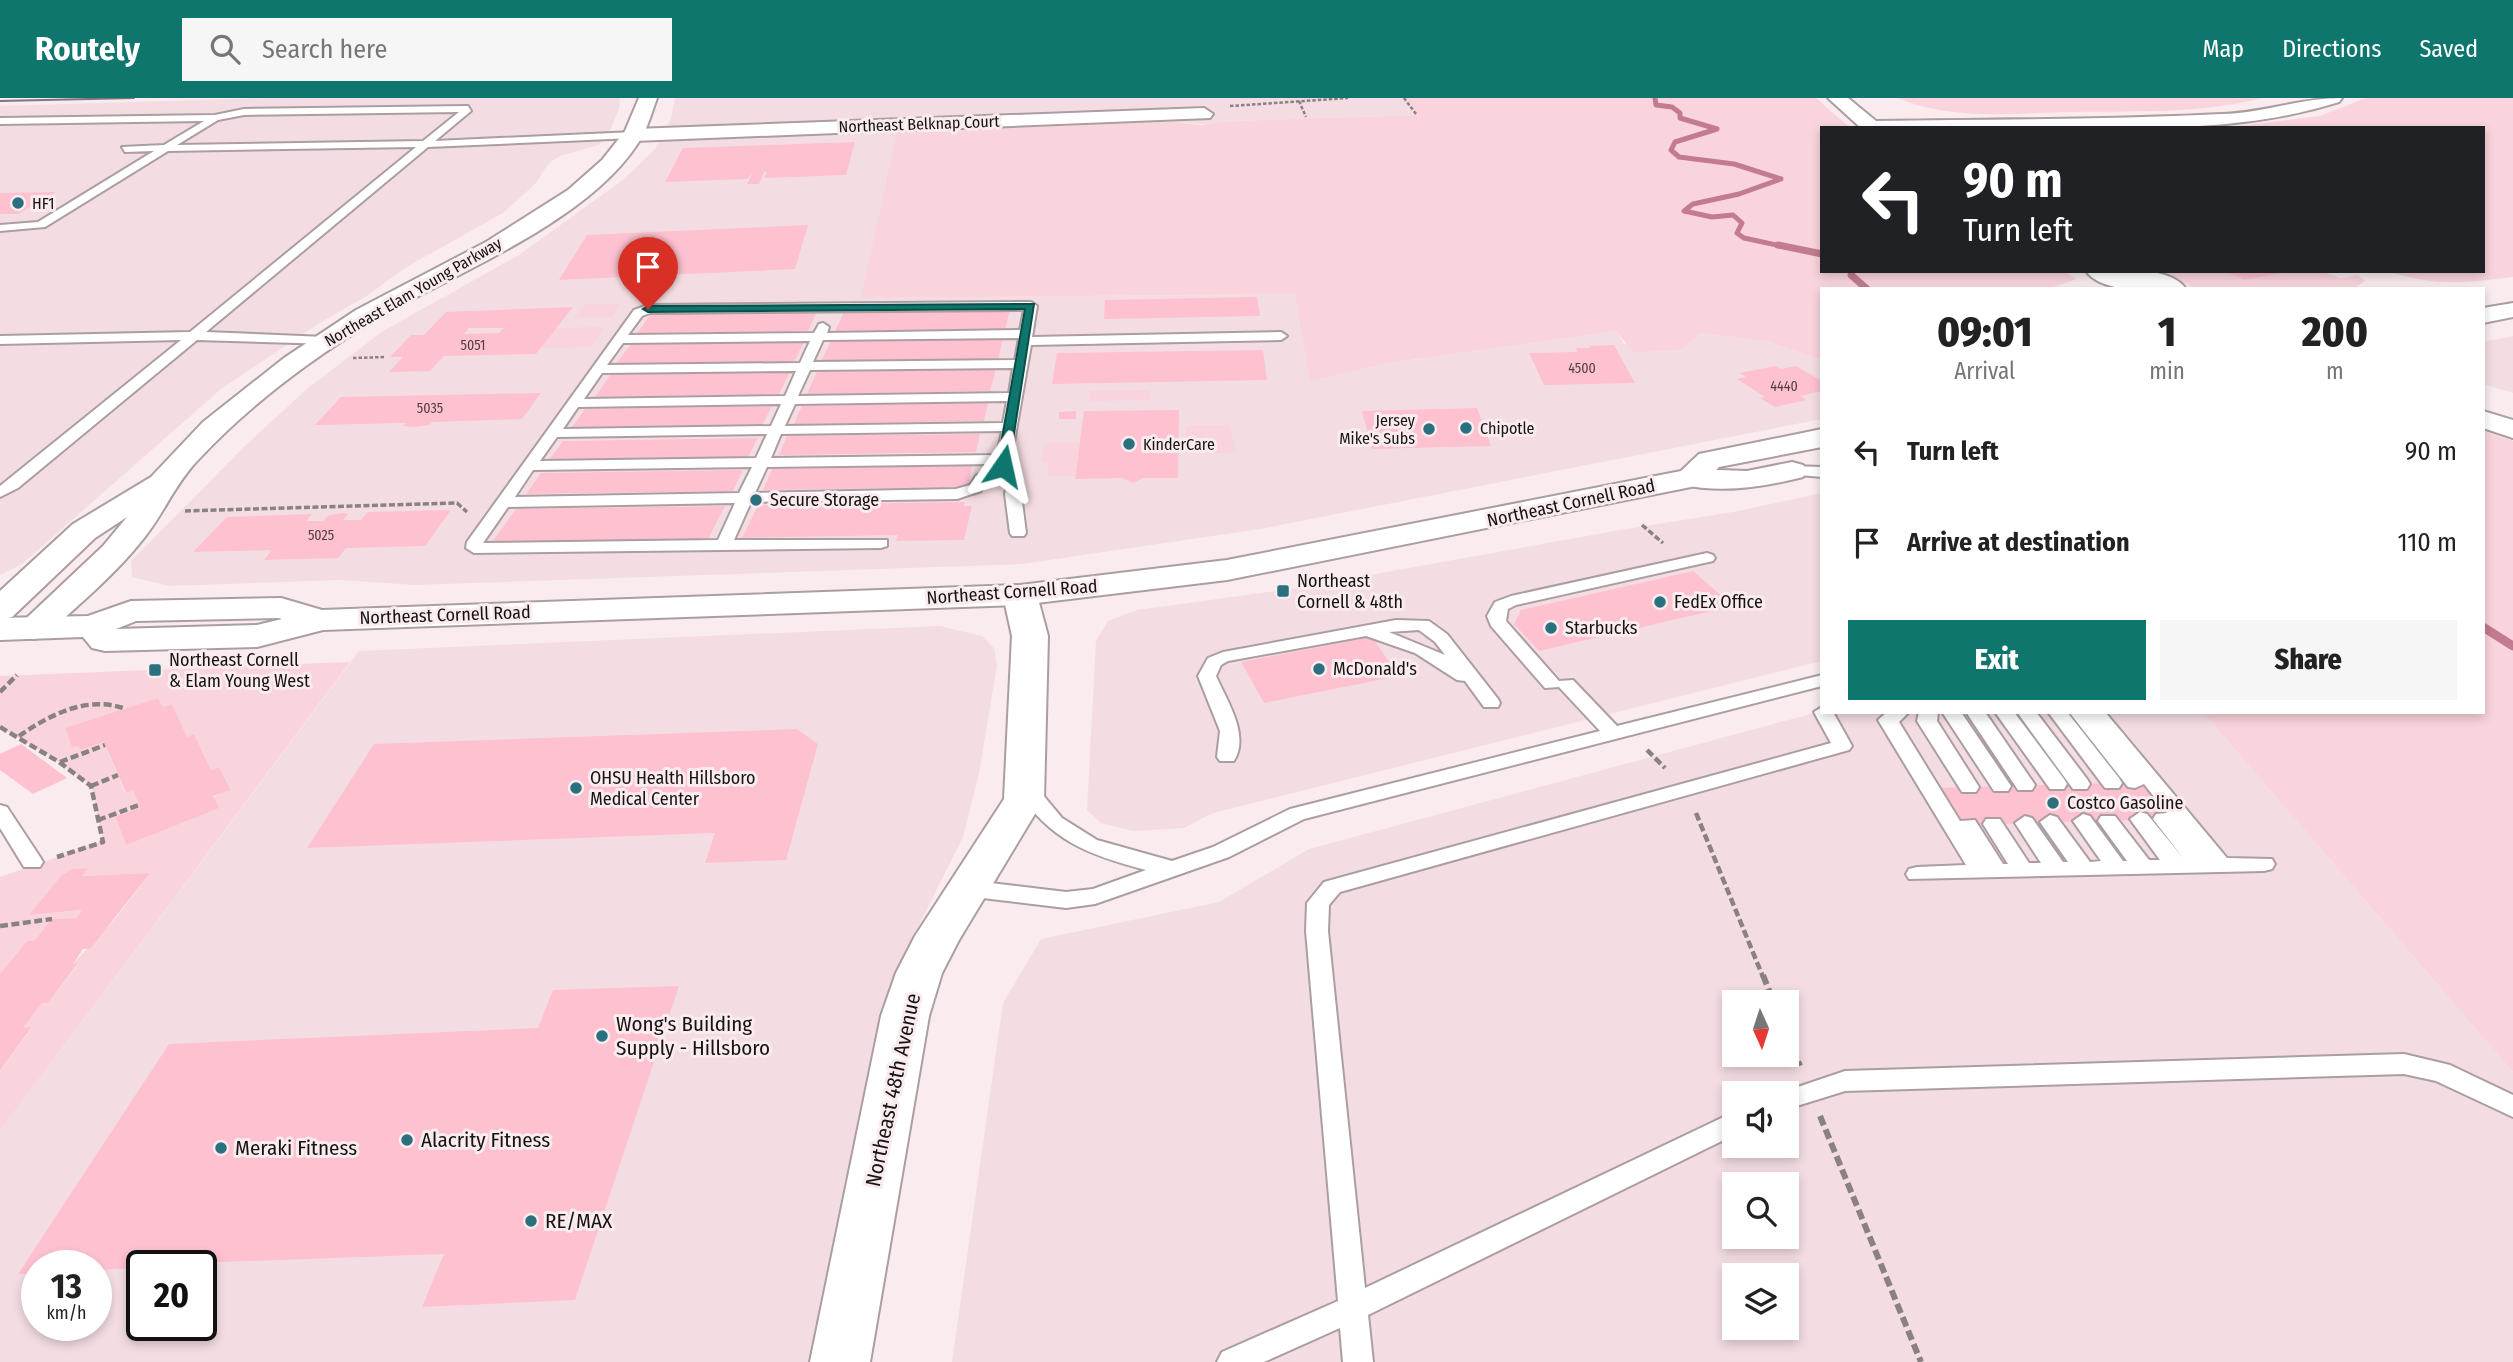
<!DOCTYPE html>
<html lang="en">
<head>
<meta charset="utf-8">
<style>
	body { margin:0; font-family:"Fira Sans Condensed",sans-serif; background:#f6f6f6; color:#222; height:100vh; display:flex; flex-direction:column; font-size:26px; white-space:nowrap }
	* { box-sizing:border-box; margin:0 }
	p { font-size:23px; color:#767676 }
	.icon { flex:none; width:38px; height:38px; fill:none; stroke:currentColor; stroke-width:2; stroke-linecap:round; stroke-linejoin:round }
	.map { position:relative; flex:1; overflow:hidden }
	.details { position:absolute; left:1820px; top:189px; width:665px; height:427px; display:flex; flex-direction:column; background:#fff; border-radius:0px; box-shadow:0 4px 10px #0003 }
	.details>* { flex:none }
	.hud { position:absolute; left:1820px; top:28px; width:665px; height:147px; border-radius:0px; box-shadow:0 4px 10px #0003; background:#202124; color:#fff; overflow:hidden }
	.needle { width:46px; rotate:177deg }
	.fabs { position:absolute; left:1722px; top:892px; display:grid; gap:14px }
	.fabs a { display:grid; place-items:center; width:77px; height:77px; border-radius:0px; background:#fff; box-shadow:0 4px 10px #0003; font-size:35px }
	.speed { position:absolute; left:21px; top:1152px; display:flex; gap:14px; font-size:35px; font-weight:700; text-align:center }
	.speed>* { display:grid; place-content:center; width:91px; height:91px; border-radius:50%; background:#fff; box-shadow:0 4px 10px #0003; line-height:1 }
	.speed small { font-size:18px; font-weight:400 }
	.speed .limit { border:4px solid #111; border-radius:10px; background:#fff; color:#111 }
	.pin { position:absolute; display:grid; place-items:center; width:60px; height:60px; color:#fff; margin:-72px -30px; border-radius:50% 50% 50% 0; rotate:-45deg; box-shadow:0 0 7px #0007 }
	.pin .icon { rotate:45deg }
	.me { position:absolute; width:77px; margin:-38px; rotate:11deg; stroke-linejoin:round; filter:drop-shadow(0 0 5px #0008) }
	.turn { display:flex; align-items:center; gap:24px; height:147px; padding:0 28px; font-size:32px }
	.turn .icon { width:91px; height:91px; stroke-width:2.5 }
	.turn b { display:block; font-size:49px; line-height:60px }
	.eta { display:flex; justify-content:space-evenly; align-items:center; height:119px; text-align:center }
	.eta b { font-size:42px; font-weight:800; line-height:49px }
	.cta { display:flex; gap:14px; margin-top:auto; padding:14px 28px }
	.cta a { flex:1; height:80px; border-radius:0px; background:#0f766e; color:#fff; font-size:28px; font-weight:800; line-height:80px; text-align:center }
	.cta a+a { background:#f6f6f6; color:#222 }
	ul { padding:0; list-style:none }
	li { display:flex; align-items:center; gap:21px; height:91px; padding:0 28px }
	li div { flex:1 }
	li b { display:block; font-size:26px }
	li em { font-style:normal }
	header { display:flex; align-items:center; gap:42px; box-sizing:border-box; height:98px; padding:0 35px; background:#0f766e; color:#fff }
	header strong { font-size:33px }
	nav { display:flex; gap:38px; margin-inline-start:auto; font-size:24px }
	.search { width:490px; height:63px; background:#f6f6f6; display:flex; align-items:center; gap:18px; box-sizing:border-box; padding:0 24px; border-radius:0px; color:#767676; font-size:26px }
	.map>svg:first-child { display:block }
	.built { fill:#f4dde2; fill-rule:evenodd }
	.green { fill:#f9d4dc; fill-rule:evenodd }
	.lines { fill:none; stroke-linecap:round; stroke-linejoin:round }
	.stream-far2 { stroke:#c37c8f; stroke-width:5 }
	.stream-far1 { stroke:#c37c8f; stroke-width:7 }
	.stream { stroke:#c37c8f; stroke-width:9 }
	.building { fill:#fec1d0; fill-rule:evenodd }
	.lane-casing { stroke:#ab9ea1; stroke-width:4 }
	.street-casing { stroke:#ab9ea1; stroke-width:4 }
	.secondary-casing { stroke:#ab9ea1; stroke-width:4 }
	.primary-casing { stroke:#ab9ea1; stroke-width:4 }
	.highway-casing { stroke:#ab9ea1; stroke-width:4 }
	.path-far3 { stroke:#8a8183; stroke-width:2.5; stroke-dasharray:3.5 2; stroke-linecap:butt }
	.path-far2 { stroke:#8a8183; stroke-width:3.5; stroke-dasharray:6 2.5; stroke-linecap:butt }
	.path-far1 { stroke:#8a8183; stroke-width:4.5; stroke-dasharray:8 3.5; stroke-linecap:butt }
	.path { stroke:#8a8183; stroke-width:6; stroke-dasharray:10 4.5; stroke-linecap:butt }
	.lane { fill:#fff; fill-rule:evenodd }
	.street { fill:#fff; fill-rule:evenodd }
	.secondary { fill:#fff; fill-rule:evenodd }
	.primary { fill:#fff; fill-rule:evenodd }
	.highway { fill:#fff; fill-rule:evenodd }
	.tram { stroke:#7f7678; stroke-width:2 }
	.route { fill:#0f766e; stroke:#0a4d48; stroke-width:2 }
	.poi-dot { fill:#2a707e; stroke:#f9ebee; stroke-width:2.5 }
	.labels { text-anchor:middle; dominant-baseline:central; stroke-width:6; stroke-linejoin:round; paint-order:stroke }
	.number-label { font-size:14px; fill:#513e43 }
	.far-street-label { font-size:16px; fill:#171314; stroke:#f9ebee }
	.far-poi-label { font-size:16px; fill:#171314; stroke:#f9ebee; text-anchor:start }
	.poi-label { font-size:18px; fill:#171314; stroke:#f9ebee; text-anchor:start }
	.street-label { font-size:18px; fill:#171314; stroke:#f9ebee }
	.near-poi-label { font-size:21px; fill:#171314; stroke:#f9ebee; text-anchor:start }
	.near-street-label { font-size:21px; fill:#171314; stroke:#f9ebee }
</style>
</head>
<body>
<header>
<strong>Routely</strong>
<div class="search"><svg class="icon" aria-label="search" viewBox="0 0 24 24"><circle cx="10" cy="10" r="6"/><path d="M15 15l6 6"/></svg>Search here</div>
<nav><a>Map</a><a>Directions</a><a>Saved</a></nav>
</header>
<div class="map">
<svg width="2513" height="1264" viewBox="0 0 2513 1264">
	<rect width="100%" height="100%" fill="#f9ebee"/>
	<path class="built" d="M265,0H620L619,11L611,30L599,47L560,58L549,65L535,86L503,115L405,170L365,199L323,223L221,291L22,466L0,477V8Z
		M675,0H1406L1418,17L1234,23L1214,27L1172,24L861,200L1296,196L1310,282L1389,265L1616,233L1624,246L1681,252L1700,235L1765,243L1822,262V321L1260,431L1022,466L415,487L339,482L169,488L132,479L131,463L248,345L308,290L383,233L519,157L624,81L655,51L671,21Z
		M2513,238V295L2483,286V244Z
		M1822,395V563L1213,715L1184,730L1133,733L1101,725L1087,712L1096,543L1108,523L1137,512L1297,490L1620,432L1733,414Z
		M940,528L982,538L994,550L997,567L979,675L963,739L903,859L883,913L810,1264H0V1033L359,553ZM37,1167H96V1227H37ZM142,1167H201V1227H142Z
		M1822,613L2203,614L2513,974V1264H952L1003,905L1041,841L1219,804L1309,751ZM1734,905H1787V957H1734ZM1734,996H1787V1048H1734ZM1734,1087H1787V1139H1734ZM1734,1178H1787V1230H1734Z"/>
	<path class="green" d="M1406,0H1816L1850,30H1822V173H2063L2077,181L2047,191H1822V262L1765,243L1700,235L1681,252L1633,254L1616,233L1389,265L1310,283L1295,196L861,200L897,34L1172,24L1202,27L1234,23L1418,17Z
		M1898,0H2262C2200,16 2133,13 2069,14C2013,15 1951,23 1898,0Z
		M2366,0H2513V179C2462,185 2438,189 2387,173H2483V30H2224L2320,18Z
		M2156,173H2223L2244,182L2288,173H2321L2340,180L2358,177L2365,183L2356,189L2342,190L2198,191Z
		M585,206H621L612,219L574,220Z
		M604,229L591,249L536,250L552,230Z
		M1150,292V302L1090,303V293Z
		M1192,327H1229L1236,352L1232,355H1186V330Z
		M2483,333L2513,343V974L2203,614H2483Z
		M1079,344L1075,378H1047L1049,365L1042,364L1045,345Z
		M350,564L0,1033V972L32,930H23L42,905H48L78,866H73L115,821L150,775L82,778L87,770L72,771L30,817L82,812L76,820L52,821L34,843H27L0,876V779L103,743L91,688L59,664L0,629V578ZM158,600L163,609L172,606L187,639L194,636L211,672L219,669L231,691C193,706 161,733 126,747L115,720L140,710L133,692L125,695L104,644L80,652L78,648L72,649L65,631Z"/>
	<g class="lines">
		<path class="stream-far2" d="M1655,0L1656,7L1672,9L1680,15V20L1717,31L1675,44L1671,52L1679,59L1734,66L1781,81L1739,96L1693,106L1684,113L1712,119L1733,117L1742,125L1737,135L1744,140L1786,149"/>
		<path class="stream-far1" d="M1778,147L1822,156
			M1852,173L1851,177L1867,191"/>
		<path class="stream" d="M2483,529L2513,548"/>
	</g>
	<path class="building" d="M855,44L846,77L764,80L767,74H764L759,86H747L753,75L747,81L665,84L683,50Z
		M56,94L18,116H0V95Z
		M808,127L795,171L559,182L587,137Z
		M2223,173H2282V175L2244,182Z
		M1257,199L1260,218L1104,221L1105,202Z
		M573,209L536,256L444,258L430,273L389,274L403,259H390L411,237H424L446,214ZM469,230H504L499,235L464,236Z
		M1010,212L1005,231L835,233L844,214Z
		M817,214L808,233L637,235L651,216Z
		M1003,241L998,261L821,263L831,243Z
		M804,244L794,264L616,266L631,246Z
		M1614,247L1635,285L1544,287L1529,255L1577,254L1576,250H1590L1589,248Z
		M1263,252L1267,282L1052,286L1057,255Z
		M1775,268L1781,271L1796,268L1822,283V293L1800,298L1807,302L1775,309L1760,300L1765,299L1737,281L1746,279L1740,275Z
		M996,271L990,293L807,296L817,274Z
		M790,274L779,296L595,299L610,277Z
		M541,295L522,321L432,324L429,327L415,329L403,328L406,325L315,327L341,299Z
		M988,305L984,323L794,326L802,308Z
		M772,308L763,326L572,329L585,311Z
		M1477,310L1491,348L1372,351L1362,313Z
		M1179,312L1178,380H1143L1133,385L1122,380L1075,381L1084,313Z
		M1076,313V321H1059V314Z
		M980,336L976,354L779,357L787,338Z
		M758,340L748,359L549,362L563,343Z
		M972,368L968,389L763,392L772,371Z
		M743,372L733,393L526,396L541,375Z
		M965,404L964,408H972L964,442L896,443L898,437L742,440L758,407Z
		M725,408L708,441L492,444L516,411Z
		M451,412L425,448L346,450L338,460L264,462L272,452L193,454L227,419L312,416L306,423H323L329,417L345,415L348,416L343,422H361L368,414Z
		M1693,473L1733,508L1539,553L1514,526L1521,512Z
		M1372,539L1399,578L1264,605L1241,564Z
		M158,600L163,609L172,606L187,639L194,636L211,672L219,669L231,692L213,698L219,710L126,747L115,719L140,710L133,692L126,695L104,644L80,652L78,648L72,650L65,630Z
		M797,631L818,646L786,762L705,765L715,735L307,750L374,646Z
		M21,646L67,680L33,696L0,672V656Z
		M2145,684L2174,721L1958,727L1935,690Z
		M88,770L82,778L150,775L90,851H83L73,866L78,865L48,905H42L23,930L32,929L0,972V876L27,843H34L52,821L76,820L82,812L29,817L61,778L72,771Z
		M679,888L575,1202L422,1209L444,1156L142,1167V1170L96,1172V1167H37V1175L18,1176L169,946L538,930L553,892Z"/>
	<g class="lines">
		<g class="lane-casing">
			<path id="lane" d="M468,8L471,13L435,43L634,34L639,37L634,40L428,49L206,234L325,239L330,240V246L197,242L18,390L0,399V388L181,242L0,246V238L190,234L416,49L168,53L45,129L0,133V127L38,124L154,53L125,54L122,49L164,47L204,23L0,26V20L215,17L244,11ZM459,14L423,43L177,47L218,22L244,17Z
				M1031,204L1037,208L1032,239L1281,234L1287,238L1281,242L1031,247L1010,367L1023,386L1021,396L1026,435L1024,438H1012L1010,435L1005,396L1007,386L1001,375L987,384L981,393L957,401L751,404L734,442H887V448L881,450L474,455L466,450L467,444L634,212L648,207ZM1024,212L1020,232L827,235L829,229L823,225L819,226L814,235L628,237L642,218L650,215ZM1019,240L1015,262L813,264L823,242ZM810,243L800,265L607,267L623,245ZM1013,270L1009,295L798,298L810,272ZM796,273L785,298L584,301L602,275ZM1007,303L1003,325L785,328L795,306ZM781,306L771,328L563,331L578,309ZM1002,333L997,357L771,360L781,336ZM767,336L756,360L540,363L557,339ZM995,366L976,378L970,387L956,391L755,395L767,369ZM752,369L739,395L515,399L533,372ZM735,405L718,442L483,445L508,409Z
				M1792,368L1822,369V379L1787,376L1784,373Z
				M1707,455L1713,457L1715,460L1713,463L1516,507L1508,511L1506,523L1559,583L1573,582L1617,628L1822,577V588L1304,721L1229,759L1095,806L1066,810L966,798L958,795L955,790L958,785L966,782L1066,794L1093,791L1146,772C1088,757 1049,742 1016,690L1019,685H1033L1062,720L1097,742L1172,763L1213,749L1290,711L1600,633L1559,589L1545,590L1491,528L1487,518L1495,504L1511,498Z
				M1396,522L1429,523L1447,536L1498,601L1500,605L1498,609H1484L1465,583L1457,582L1415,555L1366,538L1228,563L1221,567L1216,578C1227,603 1250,637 1234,663H1220L1217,659L1220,633L1198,578L1208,560L1223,554ZM1419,532L1435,544L1445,557L1389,534Z
				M1822,609V614H1833L1852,648L1849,652L1340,794L1329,807L1328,833L1365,1190L1734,1014V1037L1368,1217L1373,1264H1343L1340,1230L1264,1264H1217L1222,1254L1338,1203L1306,833L1307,805L1324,784L1831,645L1814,614Z
				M1887,614H1909L1899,624L1960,723L1975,722L2003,766H2008L1983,726L1986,721H2000L2029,765H2041L2015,725L2025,718L2032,720L2063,764H2068L2040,724L2050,717L2057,719L2090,764L2101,763L2073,723L2083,716L2090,718L2123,763H2127L2098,723L2101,718H2115L2149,762H2160L2130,721L2140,714L2147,716L2184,761L2153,721L2156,716L2167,715L2144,686L2135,690L2128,689L2069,614H2105L2227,760L2272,761L2275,766L2272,771L2264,773L1909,781L1906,776L1909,771L1917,769L1966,767L1878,622Z
				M1919,614H1938L1937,623L1979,689L1976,694H1962L1917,623Z
				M1942,614H1961L2011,688L2008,693H1994Z
				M1966,614H1985L2035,687L2032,692H2018Z
				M1995,614H2014L2064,681L2067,686L2064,691H2050Z
				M2017,614H2036L2087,681L2090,686L2087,691H2073Z
				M2048,614H2067L2119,680L2122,685L2119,690H2105Z
				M0,707L7,709L40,759L43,764L40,769H24L0,730Z
				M2404,956L2450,967L2513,997V1019L2436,983L2404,976L1845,993L1787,1011V996H1777L1845,973Z"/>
		</g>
		<g class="street-casing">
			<path id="street" d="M1204,10L1213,16L1210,20L634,43L624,37L634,31Z"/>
		</g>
		<g class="secondary-casing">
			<path id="secondary" d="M639,0H657C653,11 649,24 644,35C597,122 454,174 372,224C310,262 248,308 198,362C175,386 164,415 144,440C116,476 79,506 46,537L34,541L22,537L16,530L103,448L127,419L95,440L12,519L0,522V493L73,426L151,379L203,324L284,260L356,212L486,144L568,92L602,62L625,33Z
				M1828,0H1848L1876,23C1991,21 2107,22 2222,16C2263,15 2301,0 2342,0L2339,4C2249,32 2168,30 2075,30C2004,30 1933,30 1861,30Z
				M2086,173C2111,173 2169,166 2186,191C2161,191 2104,198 2086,173Z
				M1020,487L1032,490L1037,497L1048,538L1044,701L959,842L942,875L929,918L870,1264H810L881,918L896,875L915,838L1004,701L1012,538L1003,497L1008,490Z"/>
		</g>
		<g class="primary-casing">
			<path id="primary" d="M2483,313L2513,322V340L2483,330Z
				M1792,364L1803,367L1807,373L1803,379C1763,389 1721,396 1680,386L1676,380L1680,374L1691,371L1747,373Z"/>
		</g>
		<g class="highway-casing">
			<path id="highway" d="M2513,205V219L2483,225V210Z
				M1822,331V349L1719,369L1702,386L1691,389L1227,482L1020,507L323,532L257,549L105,553L92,550L83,539L0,542V520L88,518L131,503L281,500L322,512L1020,487L1227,462L1681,373L1699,356ZM279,520L282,521L257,527L116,531L136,523Z"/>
		</g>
		<path class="path-far3" d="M1404,0L1416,16
			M1299,3L1306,19
			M1230,8L1348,0
			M353,260L386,259"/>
		<path class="path-far2" d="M185,413L457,405L467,414
			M1642,427L1663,445"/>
		<path class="path-far1" d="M0,594L17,577
			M0,629L59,664L91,688L103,744L57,759
			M19,638C51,616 88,597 126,611
			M1647,652L1665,670
			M60,664L105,647
			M91,688L118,677
			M1696,715L1763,879
			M98,722L139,707
			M0,828L52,821"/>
		<path class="path" d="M1763,877L1774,905
			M1787,937L1800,968
			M1820,1018L1921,1264"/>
		<use href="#lane" class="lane"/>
		<use href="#street" class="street"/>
		<use href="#secondary" class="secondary"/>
		<use href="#primary" class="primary"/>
		<use href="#highway" class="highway"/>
		<path class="tram" d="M0,3L134,0"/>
	</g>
	<path class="route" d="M1034,206L1009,368L1003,371L997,368L1025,211L648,214L643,211L648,208Z"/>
	<g class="poi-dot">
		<circle cx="18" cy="105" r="7"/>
		<circle cx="1466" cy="330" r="7"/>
		<circle cx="1429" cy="331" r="7"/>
		<circle cx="1129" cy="346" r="7"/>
		<circle cx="756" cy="402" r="7"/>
		<rect x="1276" y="486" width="14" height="14" rx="3.5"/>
		<circle cx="1660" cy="504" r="7"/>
		<circle cx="1551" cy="530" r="7"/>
		<circle cx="1319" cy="571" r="7"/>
		<rect x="148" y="565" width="14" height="14" rx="3.5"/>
		<circle cx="576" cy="690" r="7"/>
		<circle cx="2053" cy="705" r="7"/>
		<circle cx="602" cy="938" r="7"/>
		<circle cx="407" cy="1042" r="7"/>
		<circle cx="221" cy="1050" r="7"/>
		<circle cx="531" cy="1123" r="7"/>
	</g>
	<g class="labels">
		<g class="number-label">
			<text x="473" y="247">5051</text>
			<text x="1582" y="270">4500</text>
			<text x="1784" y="288">4440</text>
			<text x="430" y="310">5035</text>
			<text x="321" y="437">5025</text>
		</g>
		<g class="far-street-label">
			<text transform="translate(919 26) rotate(-2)">Northeast Belknap Court</text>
			<text transform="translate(413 194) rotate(-30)">Northeast Elam Young Parkway</text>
		</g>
		<g class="far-poi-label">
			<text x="32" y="105">HF1</text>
			<text x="1415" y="322" text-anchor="end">Jersey<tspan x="1415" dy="18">Mike's Subs</tspan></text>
			<text x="1480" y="330">Chipotle</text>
			<text x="1143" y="346">KinderCare</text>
		</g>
		<g class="poi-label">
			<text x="770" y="402">Secure Storage</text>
			<text x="1297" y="483">Northeast<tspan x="1297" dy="21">Cornell &amp; 48th</tspan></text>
			<text x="1674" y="504">FedEx Office</text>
			<text x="1565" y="530">Starbucks</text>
			<text x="169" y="562">Northeast Cornell<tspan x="169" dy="21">&amp; Elam Young West</tspan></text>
			<text x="1333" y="571">McDonald's</text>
			<text x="590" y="680">OHSU Health Hillsboro<tspan x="590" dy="21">Medical Center</tspan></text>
			<text x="2067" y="705">Costco Gasoline</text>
		</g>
		<g class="street-label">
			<text transform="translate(1571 405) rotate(-12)">Northeast Cornell Road</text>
			<text transform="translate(1012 494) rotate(-4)">Northeast Cornell Road</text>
			<text transform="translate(445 517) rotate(-2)">Northeast Cornell Road</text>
		</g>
		<g class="near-poi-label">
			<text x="616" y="926">Wong's Building<tspan x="616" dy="24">Supply - Hillsboro</tspan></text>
			<text x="421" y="1042">Alacrity Fitness</text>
			<text x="235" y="1050">Meraki Fitness</text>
			<text x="545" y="1123">RE/MAX</text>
		</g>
		<g class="near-street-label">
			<text transform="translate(893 992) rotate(-78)">Northeast 48th Avenue</text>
		</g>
	</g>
</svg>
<div class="fabs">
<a><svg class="needle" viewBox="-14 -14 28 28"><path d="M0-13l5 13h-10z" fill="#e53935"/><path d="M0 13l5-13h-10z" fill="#767676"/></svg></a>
<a><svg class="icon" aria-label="sound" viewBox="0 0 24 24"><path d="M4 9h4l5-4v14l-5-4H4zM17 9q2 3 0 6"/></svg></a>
<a><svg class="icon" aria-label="search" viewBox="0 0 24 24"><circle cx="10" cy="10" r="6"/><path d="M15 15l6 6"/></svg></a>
<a><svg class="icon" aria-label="layers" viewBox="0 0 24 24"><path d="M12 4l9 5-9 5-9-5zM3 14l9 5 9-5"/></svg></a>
</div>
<div class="speed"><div>13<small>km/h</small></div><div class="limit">20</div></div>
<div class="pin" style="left:648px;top:211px;background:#d93025"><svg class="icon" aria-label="arrive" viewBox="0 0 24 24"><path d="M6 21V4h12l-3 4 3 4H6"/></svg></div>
<svg class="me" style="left:1003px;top:368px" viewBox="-20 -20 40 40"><path d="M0-17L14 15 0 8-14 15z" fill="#0f766e" stroke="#fff" stroke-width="4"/></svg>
<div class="hud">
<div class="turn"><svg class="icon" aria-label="left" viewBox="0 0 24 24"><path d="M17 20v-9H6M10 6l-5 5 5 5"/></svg><div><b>90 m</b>Turn left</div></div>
</div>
<section class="details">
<div class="eta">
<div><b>09:01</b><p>Arrival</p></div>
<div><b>1</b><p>min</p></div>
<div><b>200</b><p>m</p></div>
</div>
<ul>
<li><svg class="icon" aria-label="left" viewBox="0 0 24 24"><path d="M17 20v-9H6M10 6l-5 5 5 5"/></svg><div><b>Turn left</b></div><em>90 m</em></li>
<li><svg class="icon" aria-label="arrive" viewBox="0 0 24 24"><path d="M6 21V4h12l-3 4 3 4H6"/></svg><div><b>Arrive at destination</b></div><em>110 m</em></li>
</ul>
<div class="cta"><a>Exit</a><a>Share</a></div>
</section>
</div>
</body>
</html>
